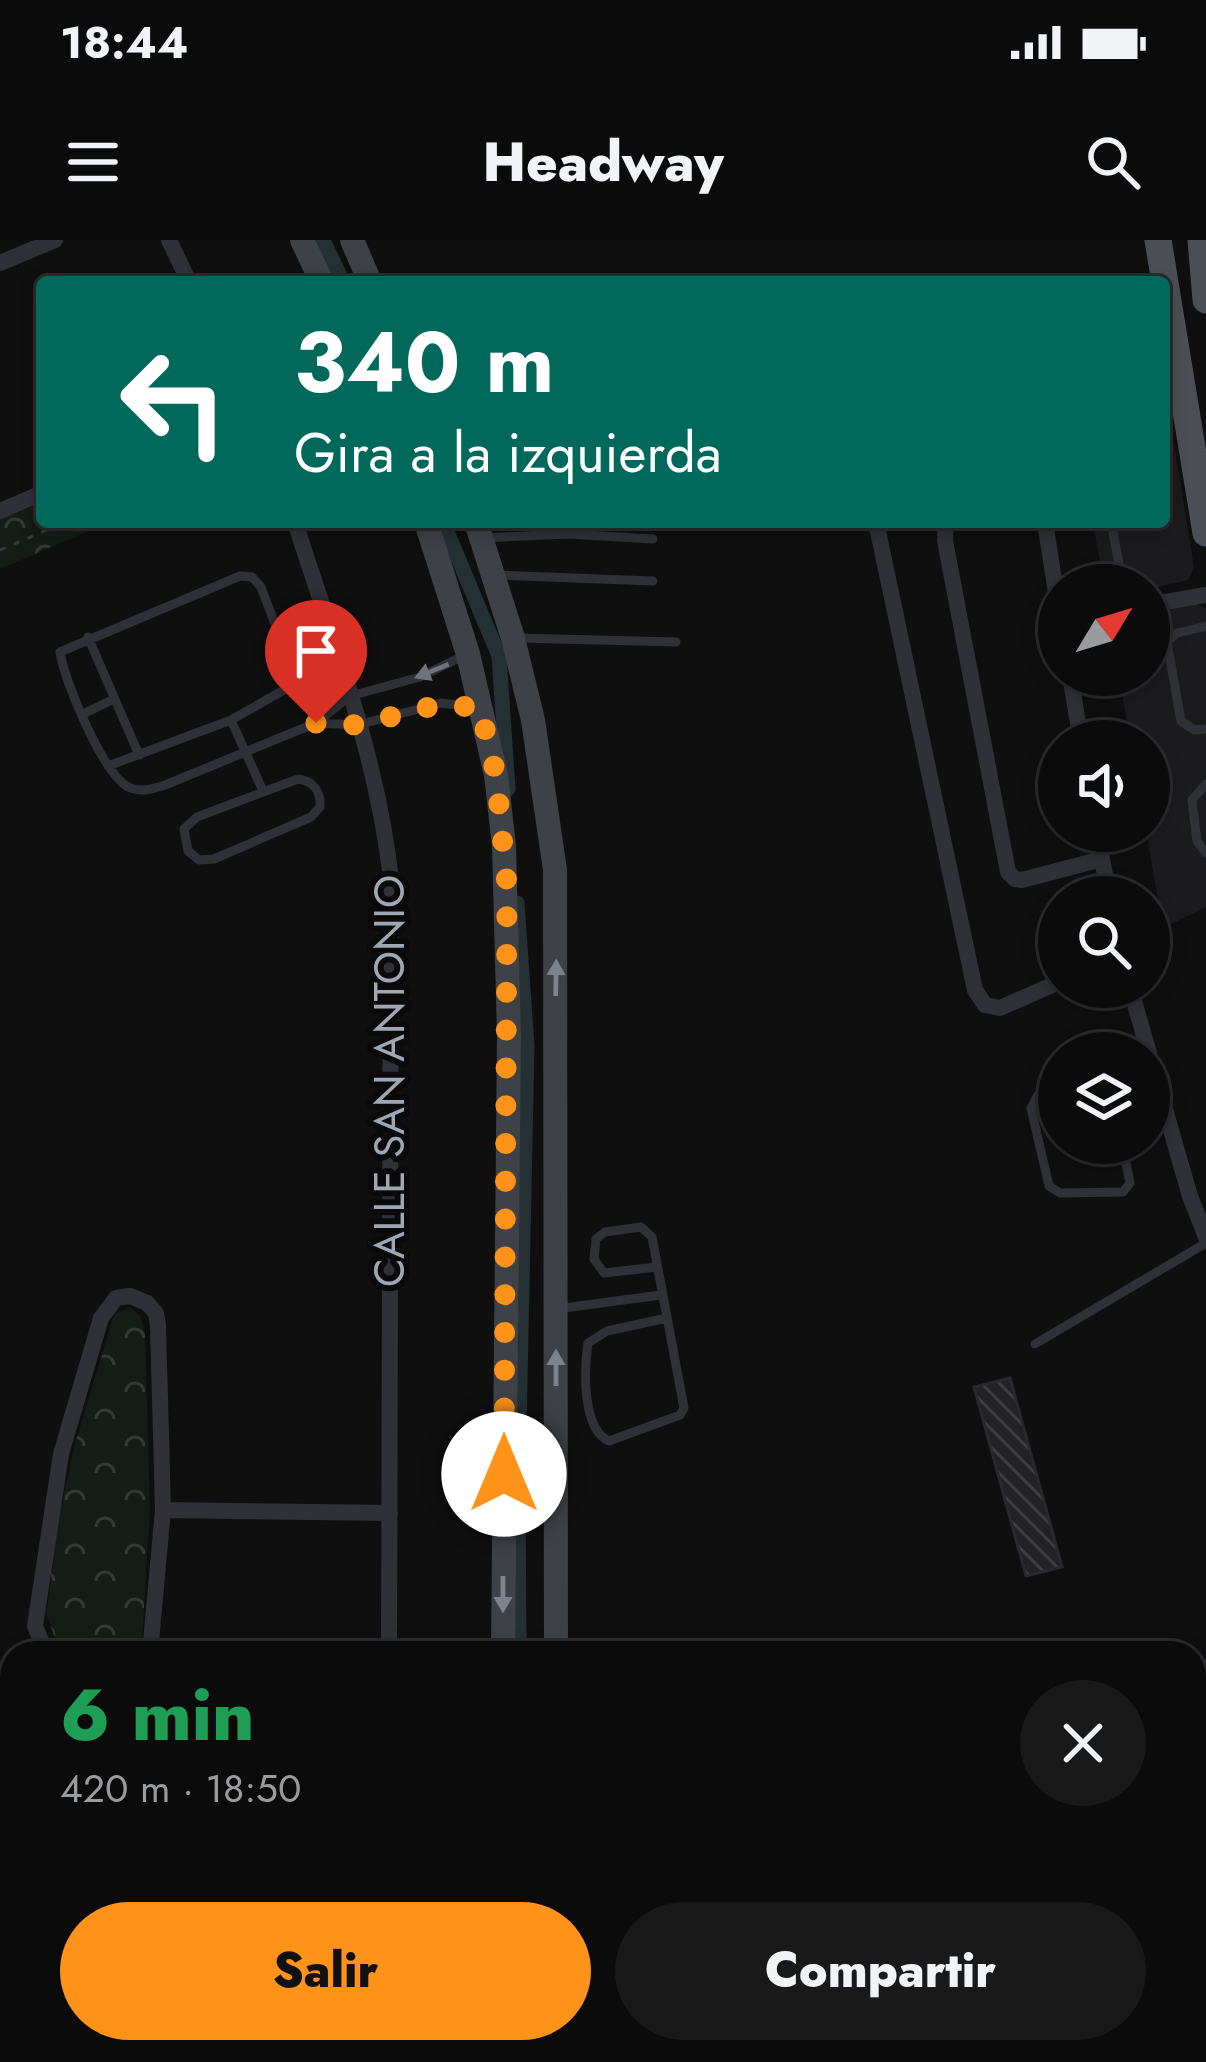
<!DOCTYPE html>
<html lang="es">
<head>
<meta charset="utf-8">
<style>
	body { margin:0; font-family:Jost,sans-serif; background:#19191a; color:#f1f3f6; height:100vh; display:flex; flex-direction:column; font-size:45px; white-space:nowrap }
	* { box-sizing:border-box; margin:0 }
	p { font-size:39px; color:#9a9b9d }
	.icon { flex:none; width:66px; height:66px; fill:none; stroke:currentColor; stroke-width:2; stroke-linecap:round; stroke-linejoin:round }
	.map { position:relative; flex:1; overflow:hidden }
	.panel { position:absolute; left:0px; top:1401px; width:1206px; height:423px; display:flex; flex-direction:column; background:#0b0b0c; border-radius:36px 36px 0 0; box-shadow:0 6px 18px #0003,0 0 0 3px #2b2b2d }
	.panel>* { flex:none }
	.banner { position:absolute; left:36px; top:36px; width:1134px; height:252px; border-radius:12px; box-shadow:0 6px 18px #0003,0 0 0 3px #2b2b2d; background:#00695c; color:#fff; overflow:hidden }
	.needle { width:78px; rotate:52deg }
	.controls { position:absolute; left:1038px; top:324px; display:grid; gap:24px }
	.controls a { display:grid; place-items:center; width:132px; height:132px; border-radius:50%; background:#0b0b0c; box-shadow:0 6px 18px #0003,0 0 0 3px #2b2b2d; font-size:60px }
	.pin { position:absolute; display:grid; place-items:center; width:102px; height:102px; color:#fff; margin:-123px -51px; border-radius:50% 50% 50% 0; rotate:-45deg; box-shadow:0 0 12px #0007 }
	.pin .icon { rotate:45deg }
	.me { position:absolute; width:132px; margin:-66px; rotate:0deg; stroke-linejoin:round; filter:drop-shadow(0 0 9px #0008) }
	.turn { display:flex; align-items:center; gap:42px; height:252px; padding:0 60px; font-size:54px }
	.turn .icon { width:156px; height:156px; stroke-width:2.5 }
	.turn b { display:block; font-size:84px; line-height:102px }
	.round { display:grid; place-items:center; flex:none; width:126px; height:126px; border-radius:63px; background:#19191a }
	.headline { display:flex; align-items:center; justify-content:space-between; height:204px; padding:0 60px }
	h1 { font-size:72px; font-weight:800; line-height:90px; color:#1e9e55 }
	.button { display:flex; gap:24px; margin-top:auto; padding:24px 60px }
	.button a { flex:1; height:138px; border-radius:72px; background:#ff9218; color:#111; font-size:48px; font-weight:800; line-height:138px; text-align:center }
	.button a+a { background:#19191a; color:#f1f3f6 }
	.status { display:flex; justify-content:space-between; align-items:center; height:84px; padding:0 60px; background:#0b0b0c; direction:ltr }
	.status svg { height:33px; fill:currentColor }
	header { display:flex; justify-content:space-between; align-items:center; height:156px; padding:0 60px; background:#0b0b0c; font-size:54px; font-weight:800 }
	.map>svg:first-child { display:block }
	.built { fill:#1b1b1d }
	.forest { fill:url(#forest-crowns) }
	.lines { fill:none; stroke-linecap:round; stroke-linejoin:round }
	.canal { stroke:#253034; stroke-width:15 }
	.building { fill:url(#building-back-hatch); stroke:#29292d; stroke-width:3 }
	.path { stroke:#36393d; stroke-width:3; stroke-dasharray:6 9; stroke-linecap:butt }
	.service { stroke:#303136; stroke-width:9 }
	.minor { stroke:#303136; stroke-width:16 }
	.secondary { stroke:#3e4146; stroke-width:24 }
	.primary { stroke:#4b4f55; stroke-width:27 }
	.oneway { fill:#6d727b }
	.oneway2 { fill:#7d838d }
	.route { stroke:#ff9218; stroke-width:21; stroke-dasharray:0 37.8 }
	.labels { text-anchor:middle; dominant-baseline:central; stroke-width:12; stroke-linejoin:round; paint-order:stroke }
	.street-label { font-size:42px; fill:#9fa7b3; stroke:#0a0a0b }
</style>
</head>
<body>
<div class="status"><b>18:44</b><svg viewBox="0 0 49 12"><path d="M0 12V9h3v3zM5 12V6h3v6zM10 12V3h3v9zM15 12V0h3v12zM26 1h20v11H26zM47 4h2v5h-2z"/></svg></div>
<header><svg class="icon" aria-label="menu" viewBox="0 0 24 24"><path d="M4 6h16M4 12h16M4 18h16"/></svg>Headway<svg class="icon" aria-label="search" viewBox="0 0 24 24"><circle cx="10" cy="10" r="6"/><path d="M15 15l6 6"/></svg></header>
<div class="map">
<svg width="1206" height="1822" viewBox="0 0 1206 1822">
	<defs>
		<pattern id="forest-crowns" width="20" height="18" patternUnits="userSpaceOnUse" patternTransform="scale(3)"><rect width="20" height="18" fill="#151b15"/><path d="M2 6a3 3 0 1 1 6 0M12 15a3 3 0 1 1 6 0" fill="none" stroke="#343935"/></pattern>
		<pattern id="building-back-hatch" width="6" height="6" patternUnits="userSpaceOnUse" patternTransform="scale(3)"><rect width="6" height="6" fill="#222224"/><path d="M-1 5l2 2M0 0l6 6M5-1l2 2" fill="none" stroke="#3f3f41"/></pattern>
	</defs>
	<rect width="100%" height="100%" fill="#0f0f10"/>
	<path class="built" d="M1164,140L1194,327L1188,340L1149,349V345H1104L1093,282H1164Z
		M1197,364L1206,369V667L1163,688L1146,591H1149V501H1130L1119,435H1149V374Z
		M1206,1532V1785L1194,1792V1538Z"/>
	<path class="forest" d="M42,263V282H110L0,329V279Z
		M130,1067L140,1076L145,1093L150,1271L142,1400L122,1413L73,1411L55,1398L46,1374L59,1278L75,1204L114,1075Z"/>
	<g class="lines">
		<path class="canal" d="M323,0L343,42
			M443,282L499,416L508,549
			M517,663L527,806L518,1238L519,1413
			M523,1812V1822"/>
	</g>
	<path class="building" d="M1010,1138L1062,1327L1026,1336L974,1147Z
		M1194,1680L1206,1703V1780L1194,1786Z"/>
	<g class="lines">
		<path class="path" d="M0,310L66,282"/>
		<path class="service" d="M1111,282L1123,345
			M482,298L568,294L653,299
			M494,335L653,341
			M1206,386L1177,393L1167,402L1181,481L1194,490L1206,489
			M88,397L139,515
			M518,398L676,402
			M83,474L114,459
			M231,480L263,551
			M316,483L358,485L441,463L475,467
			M108,526L231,480L291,446L293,432L261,347L252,337L240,336L60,412C64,440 102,532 128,547C141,553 153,549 165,545L316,483L350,456L420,437L463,416
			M298,539C314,541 321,552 320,567L311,577L214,619L199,620L188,611L184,589L197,577Z
			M1206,544L1192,560L1197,601L1206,613
			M1059,847L1038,855L1031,868L1049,946L1060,953L1123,952L1130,943L1122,903
			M657,1027L604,1033L594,1019L596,999L605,992L641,987L652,997L684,1168L680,1175L609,1201C582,1189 584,1130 588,1103L607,1091L667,1078
			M556,1069L661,1055
			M1035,1104L1206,1003
			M1194,1444L1206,1424
			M1194,1638L1206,1633
			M1194,1650L1206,1674
			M632,1812V1822"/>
		<path class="minor" d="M169,0L189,42
			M0,23L55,0
			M0,271L42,253
			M295,282C332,398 378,518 391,640L389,1413
			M876,282L975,750L985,765L1000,768L1059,742
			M946,282L945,301L1008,632L1015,639L1022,640L1102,619
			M1045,282L1059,372
			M1149,365L1206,355
			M1070,435L1081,501
			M1097,591L1109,657
			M1130,747L1149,813
			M1149,814L1190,956L1206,997
			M163,1270L390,1273
			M46,1413L35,1386L61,1214L101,1078L116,1058L130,1056L147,1063L156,1073L158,1085L163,1270L150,1413
			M0,1629L12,1630
			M240,1812L253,1822
			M385,1822V1812"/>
		<path class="secondary" d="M302,0L322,42
			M352,0L370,42
			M426,282L468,414L496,535L504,606L509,796L503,1413
			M476,282L513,398L533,480L555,630L556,1413
			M557,1812V1822
			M500,1822V1812"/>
		<path class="primary" d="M1158,0L1206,293
			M1201,0L1206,60"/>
	</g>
	<defs><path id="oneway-solid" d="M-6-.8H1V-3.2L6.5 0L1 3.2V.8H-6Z" transform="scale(3)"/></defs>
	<use class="oneway" href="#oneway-solid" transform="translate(432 431) rotate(158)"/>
	<g class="oneway2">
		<use href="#oneway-solid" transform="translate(556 738) rotate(-89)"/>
		<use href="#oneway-solid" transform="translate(556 1128) rotate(-90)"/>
		<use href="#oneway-solid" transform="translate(503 1354) rotate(90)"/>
	</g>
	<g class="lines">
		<path class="route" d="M316,483L358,485L441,464L480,468L496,535L507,645L504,1234"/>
	</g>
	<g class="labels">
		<g class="street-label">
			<text transform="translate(389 841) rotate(-90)">CALLE SAN ANTONIO</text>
		</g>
	</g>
</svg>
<div class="controls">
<a><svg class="needle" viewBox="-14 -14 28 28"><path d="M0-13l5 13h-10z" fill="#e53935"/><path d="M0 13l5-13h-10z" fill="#9a9b9d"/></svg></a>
<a><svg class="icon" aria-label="sound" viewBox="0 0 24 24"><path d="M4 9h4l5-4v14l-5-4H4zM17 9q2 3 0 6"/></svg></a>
<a><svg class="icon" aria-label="search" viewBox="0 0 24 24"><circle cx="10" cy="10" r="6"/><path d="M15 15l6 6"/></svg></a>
<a><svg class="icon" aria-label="layers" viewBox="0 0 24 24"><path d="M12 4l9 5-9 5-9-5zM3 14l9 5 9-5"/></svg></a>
</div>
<div class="pin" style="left:316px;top:483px;background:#d93025"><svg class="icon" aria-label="arrive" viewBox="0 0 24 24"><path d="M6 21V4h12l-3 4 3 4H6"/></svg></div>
<svg class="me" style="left:504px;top:1234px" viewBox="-20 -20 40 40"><circle r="19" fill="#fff"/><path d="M0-13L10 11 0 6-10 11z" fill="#ff9218"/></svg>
<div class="banner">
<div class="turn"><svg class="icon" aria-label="left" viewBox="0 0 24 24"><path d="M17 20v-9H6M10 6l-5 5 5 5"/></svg><div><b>340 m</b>Gira a la izquierda</div></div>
</div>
<section class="panel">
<div class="headline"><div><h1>6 min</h1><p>420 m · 18:50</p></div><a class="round"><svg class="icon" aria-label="close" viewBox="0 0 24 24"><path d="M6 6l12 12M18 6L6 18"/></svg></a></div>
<div class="button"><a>Salir</a><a>Compartir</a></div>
</section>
</div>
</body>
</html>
